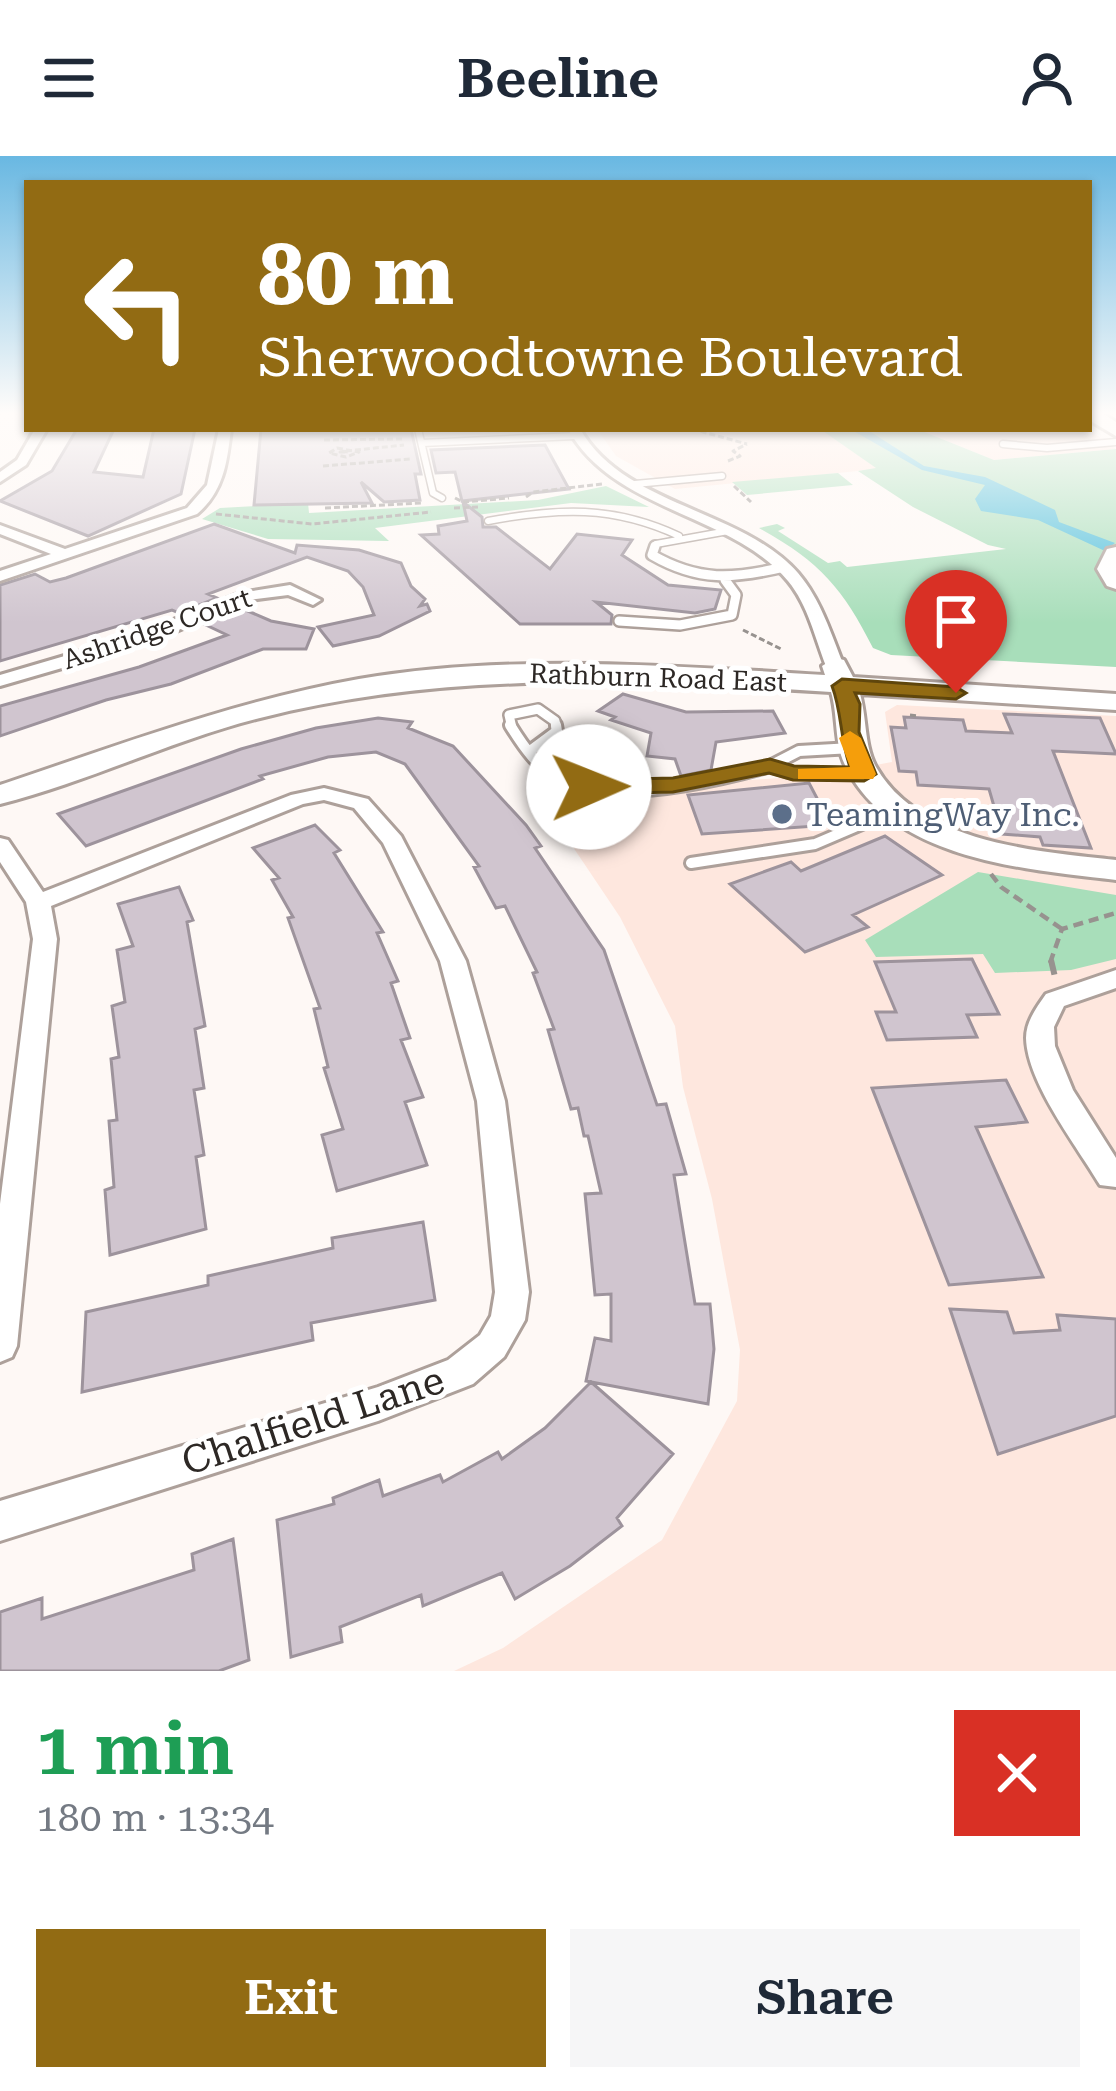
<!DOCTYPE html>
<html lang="en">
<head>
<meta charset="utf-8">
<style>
	body { margin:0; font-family:"Roboto Serif",serif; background:#f6f6f7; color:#1f2937; height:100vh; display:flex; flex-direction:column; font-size:45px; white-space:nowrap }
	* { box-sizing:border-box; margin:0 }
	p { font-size:39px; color:#747a83 }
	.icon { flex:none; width:66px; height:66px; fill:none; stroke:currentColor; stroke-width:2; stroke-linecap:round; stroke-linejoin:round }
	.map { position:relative; height:1515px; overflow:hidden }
	.panel { display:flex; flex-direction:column; background:#fff; flex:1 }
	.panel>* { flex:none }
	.top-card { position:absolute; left:24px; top:24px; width:1068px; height:252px; border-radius:0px; box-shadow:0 3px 9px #0004; background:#926b13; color:#fff; overflow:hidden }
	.pin { position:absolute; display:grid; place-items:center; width:102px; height:102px; color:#fff; margin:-123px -51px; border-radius:50% 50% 50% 0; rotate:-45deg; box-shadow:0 0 12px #0007 }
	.pin .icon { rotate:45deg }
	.me { position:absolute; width:132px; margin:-66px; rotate:89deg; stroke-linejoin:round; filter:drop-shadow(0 0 9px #0008) }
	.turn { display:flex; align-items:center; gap:42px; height:252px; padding:0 36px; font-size:54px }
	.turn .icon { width:156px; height:156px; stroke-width:2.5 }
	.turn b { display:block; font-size:84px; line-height:102px }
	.round { display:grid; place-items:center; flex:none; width:126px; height:126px; border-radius:0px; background:#f6f6f7 }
	.head { display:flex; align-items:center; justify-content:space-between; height:204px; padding:0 36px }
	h1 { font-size:72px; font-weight:600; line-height:90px; color:#1e9e55 }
	.primary-button { display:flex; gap:24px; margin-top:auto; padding:24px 36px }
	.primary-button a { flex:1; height:138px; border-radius:0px; background:#926b13; color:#fff; font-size:48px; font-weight:600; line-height:138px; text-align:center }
	.primary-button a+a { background:#f6f6f7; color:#1f2937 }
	header { display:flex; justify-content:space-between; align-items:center; height:156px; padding:0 36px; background:#fff; font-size:54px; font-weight:600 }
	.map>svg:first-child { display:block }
	.built { fill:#fee7de }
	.green { fill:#a8deba }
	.water { fill:#4bbeda }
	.building { fill:#d0c5cf; stroke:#9d939c; stroke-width:3 }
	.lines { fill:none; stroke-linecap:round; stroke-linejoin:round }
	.lane-far2-casing { stroke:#ada09a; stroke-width:9 }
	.lane-far1-casing { stroke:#ada09a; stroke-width:14 }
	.lane-casing { stroke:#ada09a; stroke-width:16 }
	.street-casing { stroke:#ada09a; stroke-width:6 }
	.secondary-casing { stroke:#ada09a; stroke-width:6 }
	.primary-casing { stroke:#ada09a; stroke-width:6 }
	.path-far2 { stroke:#97928f; stroke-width:3; stroke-dasharray:6 3; stroke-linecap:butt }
	.path-far1 { stroke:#97928f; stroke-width:4.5; stroke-dasharray:10 6; stroke-linecap:butt }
	.path { stroke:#97928f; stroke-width:6; stroke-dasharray:15 8; stroke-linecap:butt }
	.lane-far2 { stroke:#fff; stroke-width:6 }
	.lane-far1 { stroke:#fff; stroke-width:9 }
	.lane { stroke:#fff; stroke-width:10 }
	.street { fill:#fff; fill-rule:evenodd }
	.secondary { fill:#fff; fill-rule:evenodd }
	.primary { fill:#fff; fill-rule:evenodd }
	.route { fill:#926b13; stroke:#5f460c; stroke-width:3 }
	.slow { fill:#f59e0b }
	.service-dot { fill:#5c6f8a; stroke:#fff; stroke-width:4.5 }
	.labels { text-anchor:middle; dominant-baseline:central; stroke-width:10; stroke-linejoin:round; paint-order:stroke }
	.far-street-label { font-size:27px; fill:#2d2825; stroke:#fff }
	.service-label { font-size:33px; fill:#4e5e75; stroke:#fff; text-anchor:start }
	.near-street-label { font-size:39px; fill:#2d2825; stroke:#fff }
</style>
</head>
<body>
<header><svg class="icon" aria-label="menu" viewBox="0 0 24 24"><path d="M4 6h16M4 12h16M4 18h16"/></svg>Beeline<svg class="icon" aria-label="person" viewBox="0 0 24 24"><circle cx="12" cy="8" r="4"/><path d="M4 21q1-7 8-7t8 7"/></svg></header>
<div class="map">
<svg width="1116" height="1515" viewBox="0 0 1116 1515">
	<rect width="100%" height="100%" fill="#fef8f5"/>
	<path class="built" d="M597,273H820L878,313L675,333L616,300Z
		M917,273H1088L1116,293L994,304Z
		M897,549L1116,560V1515H454L503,1492L662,1384L737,1245L740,1194L712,1043L683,931L675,870L620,761L538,639L821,619L892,606L885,556Z"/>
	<path class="green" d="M820,273H917L994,304L1116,293V391L1102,398L1101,411L1116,432V511L891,499L873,492C843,432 819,405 759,372L777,368L785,372L778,375L828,407L840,405L847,411L1006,393L988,389L913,351L858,315L876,312Z
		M838,317L853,329L747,339L732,326Z
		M606,330L649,351L571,347L375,372L389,385L268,383L202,363L220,352L308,347L309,357L538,344Z
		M978,716L1116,739V803L1071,814L995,817L983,798L876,801L865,784Z"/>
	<path class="water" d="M850,273H866L924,310L985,321L1055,354L1059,366L1115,387L1105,395L1038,364L981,355L975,343L985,329L922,314Z"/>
	<path class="building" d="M77,273H114L94,316L143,321L154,273H195L181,338L88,380L0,345L52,315Z
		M261,273H411L421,318H415L420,344L384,346L361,326L372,347L254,349Z
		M545,289L569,333L462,345L455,316L436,317L431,294Z
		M463,346L482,361L483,371H496L550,413L577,378L632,384L622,399L668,429L721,434L715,453L695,457L596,446L612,459L611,468H520L421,379L439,378L438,370L467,365Z
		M214,368L295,397L297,389L359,394L401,407L411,430L425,443L420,450L427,448L430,455L379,480L333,490L318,471L374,459L363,431L348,415L307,401L208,438L217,442L179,457L172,454L0,505V429L35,418L50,426L66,422Z
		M241,452L271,465L314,473L306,493H263L171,528L106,544L0,580V550L139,511L227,479L204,468Z
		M623,538L686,556L773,555L785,577L716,586L711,614L681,620L675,603L647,600L651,577L611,564L615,561L598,555Z
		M1004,558L1100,562L1116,598L1053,595L1091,692L1043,689L1040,681L1002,678L989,633L918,629L916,616L899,615L891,571L906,572L904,561L963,564L966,575L1012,577Z
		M378,562L412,566L408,572L453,590L526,669L541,690L535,692L604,794L657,949L666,948L686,1018L674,1019L695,1148H710L714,1193L708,1248L586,1225L595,1182L611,1185V1138L595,1139L585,1038L601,1037L588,980H584L578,952L571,953L548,874L554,873L533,817L537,816L505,750L496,752L474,711L479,710L405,608L376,596L328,601L260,620L263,623L86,690L58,658L241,593L316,572Z
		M809,627L831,669L702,678L688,639Z
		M315,669L340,694L334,697L383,776L377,777L398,825L391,827L410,882L401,884L423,941L405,946L427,1009L337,1035L322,979L343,973L324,912L328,911L314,853L320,852L288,762L293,761L272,724L279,722L253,692Z
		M885,680L942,719L853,759L868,771L805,796L730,728L791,706L801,715Z
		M179,731L193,764L187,766L205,870L195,873L204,932L194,934L204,999L196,1001L206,1073L110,1099L105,1034L114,1031L109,965L117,964L111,903L119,901L112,850L125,846L117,794L133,790L118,748Z
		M972,803L999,858L967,859L977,881L887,884L876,856H896L875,806Z
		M1006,924L1027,966L976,971L1043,1121L949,1129L872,932Z
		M423,1066L435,1144L311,1167L313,1184L82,1236L86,1156L208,1129V1120L333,1092L332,1082Z
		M950,1153L1007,1156L1014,1177L1060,1174L1057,1159L1116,1163V1260L998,1298Z
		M591,1226L673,1298L617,1362L622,1370L570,1410L515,1443L502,1417L423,1450L421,1439L340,1471L342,1486L291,1501L277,1364L334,1348L333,1342L379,1324L383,1340L440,1319L443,1326L498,1296L502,1303L545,1272Z
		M233,1383L249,1504L219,1515H0V1456L42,1442V1463L194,1414L192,1398Z"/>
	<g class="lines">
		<g class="lane-far2-casing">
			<path id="lane-far2" d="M418,273L433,337L442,342
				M422,287L575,280
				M1003,288L1047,292L1116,286
				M635,328L722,320
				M488,365C558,352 613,349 679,380
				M654,393L656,388L728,375"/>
		</g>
		<g class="lane-far1-casing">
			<path id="lane-far1" d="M655,390L652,399C699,426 733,423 784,411
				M619,465L680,469L732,459L736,439L725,424
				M512,572L509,559L538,553L555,565L556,572"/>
		</g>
		<g class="lane-casing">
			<path id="lane" d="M510,569C523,590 539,614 562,624C615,649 716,625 770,610
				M852,592L799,595L770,610L793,617L864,618
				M530,595L557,575L556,569
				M614,603L642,630
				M691,707L815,688L897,653"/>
		</g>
		<g class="street-casing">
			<path id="street" d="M35,273H47L26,309L0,326V316L17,304Z
				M219,273H231C227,306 224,335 197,358L0,425V415L51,398L0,378V369L65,393L187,352L207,329Z
				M568,273H580C625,351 740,352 798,417C821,444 831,478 844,510L841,514H829L826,510C815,482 808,449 788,425C730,356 614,356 568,273Z
				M290,429L321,444L313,449L288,439L249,444L148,487L0,530V519L136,479L240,437Z
				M324,632L368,643L401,680L466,805L505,945L529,1136L525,1164L504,1201L473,1228L378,1265L0,1385V1345L378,1231L448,1204L480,1179L491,1160L495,1136L477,945L440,805L383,687L354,652L324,644L303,648L51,750L57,783L17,1190L12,1201L0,1206V1048L33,783L26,746L0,706V682L8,684L43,736L291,639Z
				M1116,814V832L1064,850L1054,871L1055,890L1073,934L1116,1002V1031L1100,1029C1077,990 1027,927 1026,882C1026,865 1037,851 1046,838Z"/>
		</g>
		<g class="secondary-casing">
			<path id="secondary" d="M835,502L844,504L853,521L1116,538V554L860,538C867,562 864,590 876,611C920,688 1038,695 1116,704V724C1024,713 891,704 845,609C834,587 838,559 831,536C640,524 448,514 260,562C172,584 88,626 0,648V629C119,589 236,545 359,523C512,497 672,510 825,519L822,510Z"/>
		</g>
		<g class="primary-casing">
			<path id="primary" d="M1089,255H1099L1116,266V280L1089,264Z
				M1116,391V433L1107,430L1097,413L1107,393Z"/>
		</g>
		<path class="path-far2" d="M692,273L747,288
			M324,284L402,283
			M337,292L359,296L346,301L329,297Z
			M342,295L348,296H340Z
			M346,295L404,289
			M728,305L740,300L733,295L747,288
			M323,310L411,303
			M734,330L751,346
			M526,341L533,336L602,328
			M455,342L463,346L509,342
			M325,352L421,347
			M454,352L478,351
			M216,358L312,368L431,356
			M743,474L781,493
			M910,559L919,560"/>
		<path class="path-far1" d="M991,718L1001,731L1062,773
			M1050,807L1062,773L1116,757"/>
		<path class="path" d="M1051,804L1055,821"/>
		<use href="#lane-far2" class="lane-far2"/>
		<use href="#lane-far1" class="lane-far1"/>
		<use href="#lane" class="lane"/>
		<use href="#street" class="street"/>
		<use href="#secondary" class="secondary"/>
		<use href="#primary" class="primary"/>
	</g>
	<linearGradient id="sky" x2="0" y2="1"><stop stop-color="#69b8e2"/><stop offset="0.55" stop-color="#fffcfa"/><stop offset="1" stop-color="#fffcfa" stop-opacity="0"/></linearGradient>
	<rect width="1116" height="467" fill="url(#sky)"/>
	<path class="route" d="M842,523L956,531L966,537L956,543L855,537L860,548L859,576L876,618L864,625L793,624L769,617L673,636L589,638L577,631L589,624L673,622L770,603L794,610L850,611C840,583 842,556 832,530Z"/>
	<path class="slow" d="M850,575L861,582L876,618L873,623H798V613L850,611L839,582Z"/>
	<circle class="service-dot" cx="782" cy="658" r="12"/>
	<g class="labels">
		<g class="far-street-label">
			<text transform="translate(157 473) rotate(-19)">Ashridge Court</text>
			<text transform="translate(658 522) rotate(2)">Rathburn Road East</text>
		</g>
		<g class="service-label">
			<text x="806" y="658">TeamingWay Inc.</text>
		</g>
		<g class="near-street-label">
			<text transform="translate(313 1265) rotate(-18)">Chalfield Lane</text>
		</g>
	</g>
</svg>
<div class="pin" style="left:956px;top:537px;background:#d93025"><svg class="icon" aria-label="arrive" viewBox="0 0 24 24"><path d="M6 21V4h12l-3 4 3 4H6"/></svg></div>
<svg class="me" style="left:589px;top:631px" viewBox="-20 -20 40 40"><circle r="19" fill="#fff"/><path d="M0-13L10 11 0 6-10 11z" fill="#926b13"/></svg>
<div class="top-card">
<div class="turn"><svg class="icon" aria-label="left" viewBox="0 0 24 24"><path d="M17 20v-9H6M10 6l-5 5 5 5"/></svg><div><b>80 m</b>Sherwoodtowne Boulevard</div></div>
</div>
</div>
<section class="panel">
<div class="head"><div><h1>1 min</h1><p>180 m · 13:34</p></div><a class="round" style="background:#d93025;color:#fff"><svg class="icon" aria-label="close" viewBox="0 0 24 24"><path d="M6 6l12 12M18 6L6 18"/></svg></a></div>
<div class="primary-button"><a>Exit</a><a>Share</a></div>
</section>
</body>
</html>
